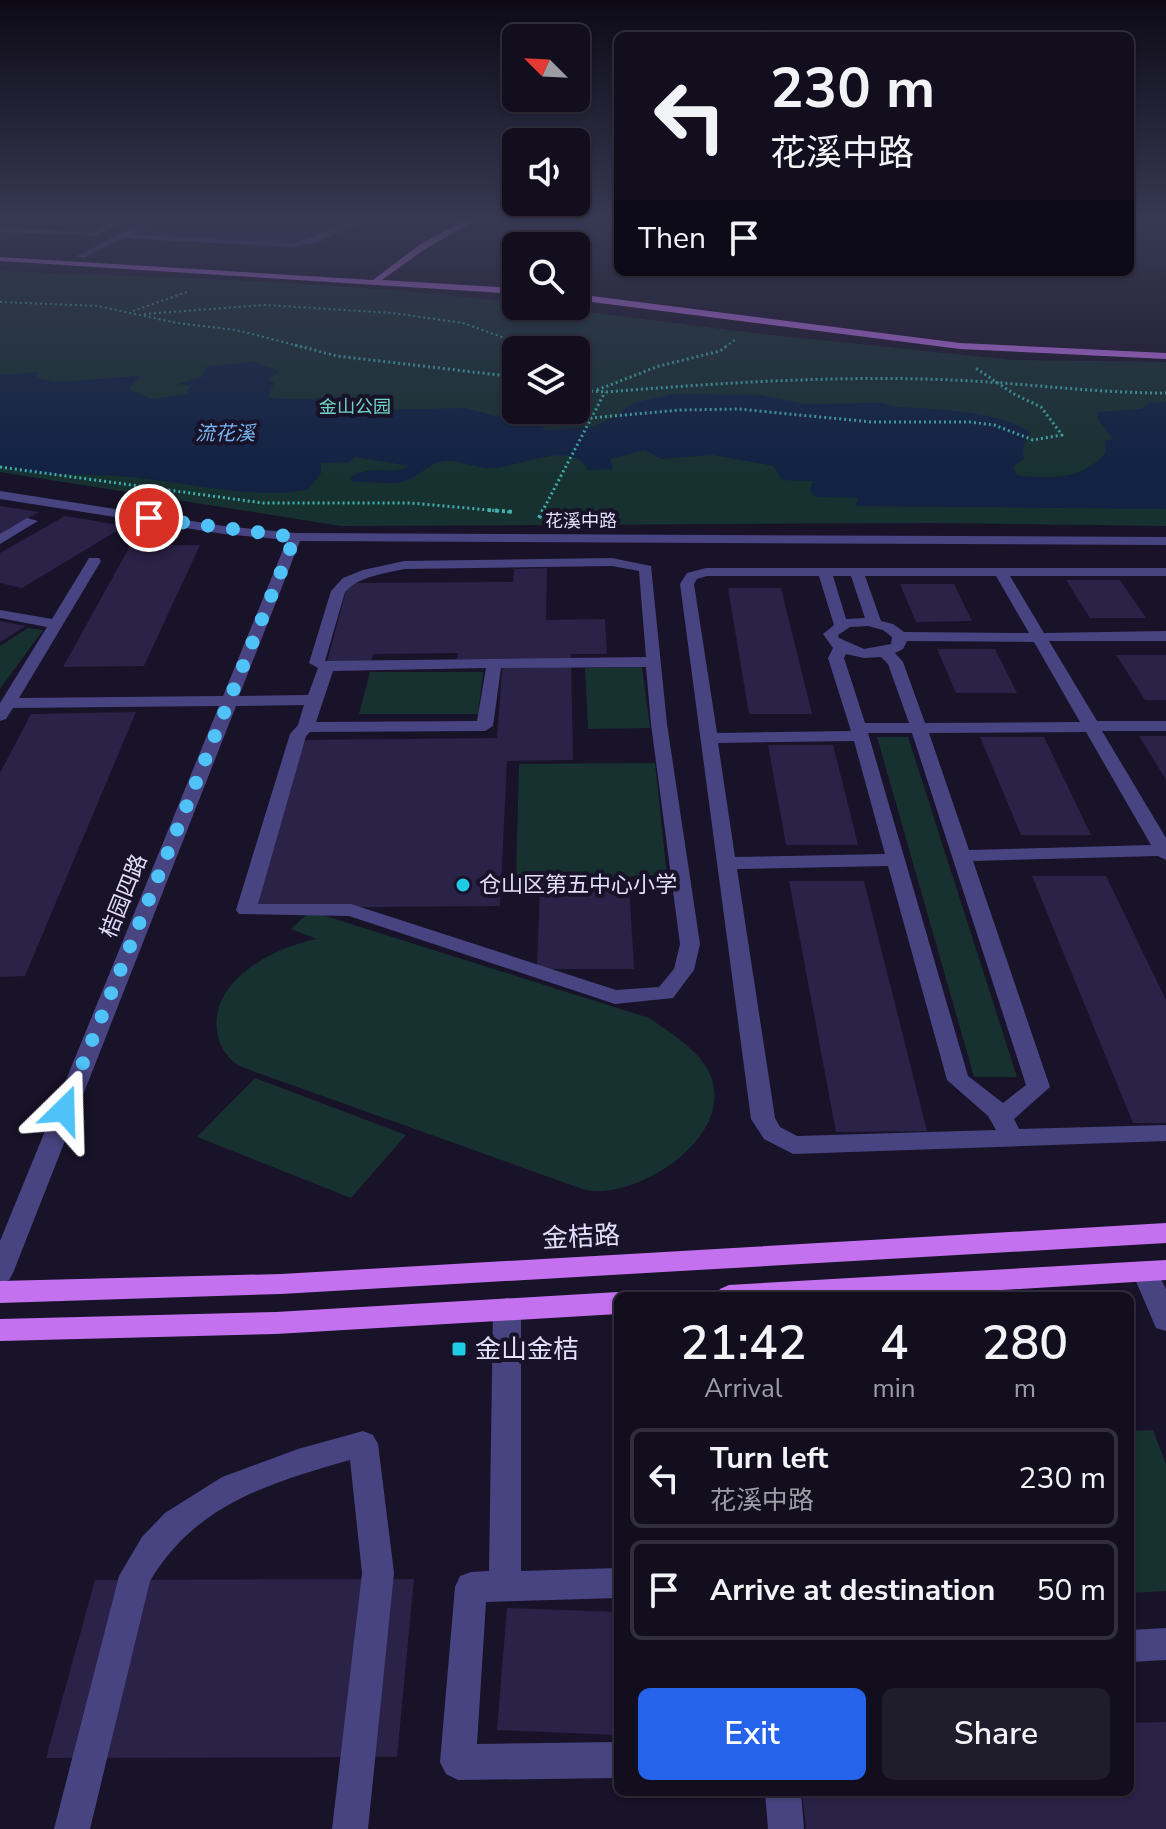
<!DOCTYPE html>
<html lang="en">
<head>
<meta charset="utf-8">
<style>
	body { margin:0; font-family:"Nunito Sans","Noto Sans SC",sans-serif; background:#1f1c2b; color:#f1f3f6; height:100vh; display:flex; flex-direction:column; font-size:30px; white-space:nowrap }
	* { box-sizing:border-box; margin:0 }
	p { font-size:26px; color:#9c9ca4 }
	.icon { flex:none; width:44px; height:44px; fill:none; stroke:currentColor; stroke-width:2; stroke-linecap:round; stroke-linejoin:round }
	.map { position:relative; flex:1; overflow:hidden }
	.panel { position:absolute; left:614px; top:1292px; width:520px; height:504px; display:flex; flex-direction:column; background:#120e1e; border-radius:12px; box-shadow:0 2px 6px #0004,0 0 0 2px #312e3c }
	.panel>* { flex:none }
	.top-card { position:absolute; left:614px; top:32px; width:520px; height:244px; border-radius:12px; box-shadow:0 2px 6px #0004,0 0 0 2px #312e3c; background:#120e1e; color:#f1f3f6; overflow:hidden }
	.needle { width:52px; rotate:294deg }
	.fabs { position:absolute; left:502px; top:24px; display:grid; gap:16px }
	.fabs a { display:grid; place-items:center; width:88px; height:88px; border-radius:12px; background:#120e1e; box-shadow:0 2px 6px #0004,0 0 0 2px #312e3c; font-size:40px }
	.pin { position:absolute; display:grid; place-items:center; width:68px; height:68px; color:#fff; margin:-34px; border:4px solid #fff; border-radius:50%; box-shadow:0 2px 8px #0007 }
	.me { position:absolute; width:88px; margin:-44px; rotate:22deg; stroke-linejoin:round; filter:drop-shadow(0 0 6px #0008) }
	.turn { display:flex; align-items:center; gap:28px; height:168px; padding:0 24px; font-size:36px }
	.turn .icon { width:104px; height:104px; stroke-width:2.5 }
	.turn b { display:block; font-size:56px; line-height:68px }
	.then { display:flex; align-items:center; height:76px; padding:0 24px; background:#0003; gap:16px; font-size:30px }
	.eta { display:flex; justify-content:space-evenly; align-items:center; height:136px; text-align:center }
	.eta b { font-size:48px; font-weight:600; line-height:56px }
	.button { display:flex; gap:16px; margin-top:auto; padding:16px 24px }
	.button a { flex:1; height:92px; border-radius:12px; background:#2563eb; color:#fff; font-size:32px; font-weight:600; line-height:92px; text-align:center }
	.button a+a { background:#1f1c2b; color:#f1f3f6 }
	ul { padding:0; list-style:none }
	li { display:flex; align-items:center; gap:24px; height:100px; margin:0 16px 12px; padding:0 8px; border:4px solid #312e3c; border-radius:12px }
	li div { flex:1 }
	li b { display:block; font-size:30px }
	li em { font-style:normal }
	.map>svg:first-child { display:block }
	.green { fill:#173131; fill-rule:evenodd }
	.water { fill:#112243 }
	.building { fill:#2a2247 }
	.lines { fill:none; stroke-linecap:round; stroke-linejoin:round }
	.path-far2 { stroke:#3fafac; stroke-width:2; stroke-dasharray:2 3; stroke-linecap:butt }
	.path-far1 { stroke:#3fafac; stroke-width:3; stroke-dasharray:2 3; stroke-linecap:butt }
	.path { stroke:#3fafac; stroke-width:4; stroke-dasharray:3 4; stroke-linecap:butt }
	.minor { fill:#484481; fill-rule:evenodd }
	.major { fill:#c471ef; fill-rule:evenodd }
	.route { stroke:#4fc3f7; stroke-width:14; stroke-dasharray:0 25.2 }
	.poi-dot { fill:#20cbe6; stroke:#181328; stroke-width:3 }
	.labels { text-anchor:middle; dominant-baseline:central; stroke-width:8; stroke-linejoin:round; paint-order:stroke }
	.far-park-label { font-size:18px; fill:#71d4bf; stroke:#181328 }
	.far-street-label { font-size:18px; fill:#e2defb; stroke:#181328 }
	.far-water-label { font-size:20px; font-style:italic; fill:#78b4f0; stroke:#181328 }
	.poi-label { font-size:22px; fill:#e2defb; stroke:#181328; text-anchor:start }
	.street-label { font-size:22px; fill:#e2defb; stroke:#181328 }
	.near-street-label { font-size:26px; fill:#e2defb; stroke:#181328 }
	.near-poi-label { font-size:26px; fill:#e2defb; stroke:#181328; text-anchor:start }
</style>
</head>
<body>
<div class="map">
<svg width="1166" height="1829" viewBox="0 0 1166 1829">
	<rect width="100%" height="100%" fill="#181328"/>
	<path class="green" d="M0,271C172,278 345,281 516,303V306H538L762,334L1013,360L1166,362V526L930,523L341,526L0,472ZM516,350H576V410H516Z
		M28,628L43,630L0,689V646Z
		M642,667L650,728L588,729L585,668Z
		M370,672H483L478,714H359Z
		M877,737H908L1017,1077H974Z
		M655,763L667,876L516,878L519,764Z
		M310,911L649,1018C668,1031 692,1046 705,1065C747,1129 641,1201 585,1190L239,1066C227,1058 219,1046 217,1031C210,980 274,947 317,939L291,929Z
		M255,1078L406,1135L351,1198L197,1137Z
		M1153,1430L1166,1464V1591L1130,1593V1431Z"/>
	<path class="water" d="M254,362L279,371L268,379L274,383L268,397C295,402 318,397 345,398L341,401L361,403L380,410L465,408L496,416L537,414L559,420L544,425L543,430L593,427L617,415L633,403L674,394L761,395L805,404L884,403C896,409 907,407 920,408C955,411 1000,413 1030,432L1023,447L1024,459L1013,467L1016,475C1047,480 1085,480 1106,452L1105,441L1113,439L1098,420L1097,412L1141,409L1150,403L1166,402V509L856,506L858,498L815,497L810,490L813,481L782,480L774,466L713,455L662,459L644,450L610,459L613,469L588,470C574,439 520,466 496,468C479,470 463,460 446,461C429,462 422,475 408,480C391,486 369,481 352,482L351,477C370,464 393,476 410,466L355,457L349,462L321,463V473L309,489C253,502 176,479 117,476C83,473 30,478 0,465V375L37,372V378L56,382L141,376L128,389L152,399L186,394L190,386L178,384L202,377L208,366Z"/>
	<path class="building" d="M161,219L267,223L281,219H348L302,239L278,242L132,234Z
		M0,506L39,512L0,534Z
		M65,516L125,526L22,588L0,583V553Z
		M200,545L144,666L63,667L130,546Z
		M547,568L546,620L605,619L607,654H571L573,760L507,761L500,906L256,908L302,740L497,738L503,659H457L458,653L373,654L371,662H327L348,583L513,582L514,569Z
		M1066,580H1120L1146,618H1090Z
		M900,584H954L972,621L916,622Z
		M728,588H781L812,714H749Z
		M0,621L26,626L0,642Z
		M937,649H995L1017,693H956Z
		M1116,655H1166V700H1145Z
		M136,712L25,976L0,977V773L31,714Z
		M1139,736H1166V780Z
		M980,737H1044L1091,835H1021Z
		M768,745H833L858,845H786Z
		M1032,876H1106L1166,1000V1123H1133Z
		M789,881H864L927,1131L836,1132Z
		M629,883L634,969H537L540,884Z
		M414,1579L397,1757L46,1758L95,1580Z
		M507,1608L618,1612V1735L497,1730Z
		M1166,1722V1829H806L802,1792H1130V1723Z"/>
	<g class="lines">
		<path class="path-far2" d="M0,302L98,306L177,323L236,330L303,347
			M133,311L187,292
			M144,314L265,305L392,313L463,323L530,347
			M725,347L736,339"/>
		<path class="path-far1" d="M295,345L337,356L516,377
			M524,345L538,350
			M576,390L605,392C721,383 836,375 953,380C1024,383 1094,393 1166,393
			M597,390L659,366L720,351L728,345
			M590,418L680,410L739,409L871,422H970L994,425L1033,440L1062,435L1041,407L1014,394L974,367
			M0,467L263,503H411L511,512
			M542,512L605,392"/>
		<path class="path" d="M488,510L516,512
			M539,518L543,510"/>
		<path class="minor" d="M118,219H128L95,236L0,232V228L94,232Z
			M149,219H159L131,234L291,243C317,238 342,219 368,219L316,243L291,247L123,238L84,258L77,256Z
			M411,219H442L468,224L464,226Z
			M0,491L224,526L295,533L1166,537V545L300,541L239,696L308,695L318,668L309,663L331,591L343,578L363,570L404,561L612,558L651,566L667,724L700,944L694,970L673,998L615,1004L349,916L239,914L236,910L290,734L298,725L304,705L236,706L13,1273L9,1280L0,1283V1241L219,706L13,708L6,719L0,721V703L47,627L0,618V610L52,619L89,558H99L101,561L19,698L223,696L287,540L224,534L0,499ZM612,566L639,571L646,657L325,661L345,592C360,576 383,574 404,569ZM646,667L651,724L680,944L674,969L659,987L616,990L351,904H258L306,736L310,732L485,731L493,726L501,668ZM486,668L477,721L316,722L333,671Z
			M27,518L38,521L0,544V534Z
			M706,568H1166V576H1010L1044,633L1166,631V641H1049L1097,721H1166V731H1102L1166,838V860L1158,856L973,861L1050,1087L1014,1119L1019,1129L1166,1125V1141L793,1154L764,1139L751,1119L680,584L687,573ZM707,576H819L834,625L823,634L833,648L828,658L851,731L717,733L694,584L697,579ZM833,576H851L865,618L846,619ZM865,576H996L1029,633L904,632L893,624L881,621ZM868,626L883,630L892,637L891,644L864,649L839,638L838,635L850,627ZM907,641L1034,642L1080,722L925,723L903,662L895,653L903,649ZM846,654L864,658L881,657L888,664L909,723H865L844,658ZM1086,732L1151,845L969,850L929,733ZM868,733H912L1026,1085L1003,1103L968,1076ZM854,741L885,854L735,857L718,743ZM888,866L947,1080L988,1116L996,1130L797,1136L780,1127L775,1118L737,869Z
			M1145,1262L1154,1265L1166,1289V1331L1156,1328L1132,1272L1136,1265Z
			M507,1298L517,1301L521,1309V1571L618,1568V1598L486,1602L477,1744L618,1742V1778L458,1780L446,1774L440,1762L455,1587L460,1576L471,1572L489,1571L493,1309L497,1301Z
			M363,1431L373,1435L378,1444L394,1573L368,1829H332L362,1573L350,1460C269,1483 195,1505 150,1581L90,1829H54L119,1576L142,1537L165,1513L222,1477L298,1449Z
			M1166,1628V1660L1130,1662V1630Z
			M765,1792H801L804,1829H768Z"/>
		<path class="major" d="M467,219H477L425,249L382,280L516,288V294L0,261V257L373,280L419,245Z
			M576,294L960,343L1166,353V359L960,349L576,300Z
			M1166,1223V1243L281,1294L0,1303V1281L281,1274Z
			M1166,1260V1280L904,1296H716L720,1289L729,1285Z
			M618,1292L628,1296H618V1314L276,1334L0,1341V1319L276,1312Z"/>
	</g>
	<linearGradient id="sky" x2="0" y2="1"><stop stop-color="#0d0a16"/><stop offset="0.46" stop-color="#373953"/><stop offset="1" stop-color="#373953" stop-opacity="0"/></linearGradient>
	<rect width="1166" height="476" fill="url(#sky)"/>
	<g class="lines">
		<path class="route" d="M64,1110L295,537L149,518"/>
	</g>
	<g class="poi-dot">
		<circle cx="463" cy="885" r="8"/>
		<rect x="451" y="1341" width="16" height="16" rx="4"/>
	</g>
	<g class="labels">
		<g class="far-park-label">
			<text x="355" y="407">金山公园</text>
		</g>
		<g class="far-street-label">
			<text x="581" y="521">花溪中路</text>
		</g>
		<g class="far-water-label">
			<text x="225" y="433">流花溪</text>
		</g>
		<g class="poi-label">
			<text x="479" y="885">仓山区第五中心小学</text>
		</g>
		<g class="street-label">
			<text transform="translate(124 896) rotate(-68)">桔园四路</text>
		</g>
		<g class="near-street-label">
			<text transform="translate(581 1237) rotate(-3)">金桔路</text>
		</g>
		<g class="near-poi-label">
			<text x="475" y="1349">金山金桔</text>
		</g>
	</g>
</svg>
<div class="fabs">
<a><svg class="needle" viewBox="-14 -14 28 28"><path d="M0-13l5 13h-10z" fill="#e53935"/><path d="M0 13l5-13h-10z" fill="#9c9ca4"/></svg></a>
<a><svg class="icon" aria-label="sound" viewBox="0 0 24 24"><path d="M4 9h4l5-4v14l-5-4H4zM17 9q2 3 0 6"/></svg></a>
<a><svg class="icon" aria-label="search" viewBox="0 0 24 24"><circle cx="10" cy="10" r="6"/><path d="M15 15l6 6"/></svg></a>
<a><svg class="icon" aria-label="layers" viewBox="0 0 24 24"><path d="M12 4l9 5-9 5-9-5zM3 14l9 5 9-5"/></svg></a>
</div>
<div class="pin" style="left:149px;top:518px;background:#d93025"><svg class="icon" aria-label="arrive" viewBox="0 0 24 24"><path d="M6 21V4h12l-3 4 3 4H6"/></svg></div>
<svg class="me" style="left:64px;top:1110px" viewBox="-20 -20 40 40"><path d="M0-17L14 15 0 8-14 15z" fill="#4fc3f7" stroke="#fff" stroke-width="4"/></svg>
<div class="top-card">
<div class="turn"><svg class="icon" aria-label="left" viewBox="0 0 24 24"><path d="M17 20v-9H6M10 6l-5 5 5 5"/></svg><div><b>230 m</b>花溪中路</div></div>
<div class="then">Then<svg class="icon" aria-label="arrive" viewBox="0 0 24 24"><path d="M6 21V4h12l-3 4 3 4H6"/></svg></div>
</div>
<section class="panel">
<div class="eta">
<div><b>21:42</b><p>Arrival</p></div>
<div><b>4</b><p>min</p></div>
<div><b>280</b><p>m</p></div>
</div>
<ul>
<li><svg class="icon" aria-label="left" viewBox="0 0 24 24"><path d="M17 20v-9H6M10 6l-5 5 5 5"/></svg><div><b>Turn left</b><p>花溪中路</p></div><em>230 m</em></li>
<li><svg class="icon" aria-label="arrive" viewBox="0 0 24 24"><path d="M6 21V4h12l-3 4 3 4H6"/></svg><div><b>Arrive at destination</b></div><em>50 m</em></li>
</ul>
<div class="button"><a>Exit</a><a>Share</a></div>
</section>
</div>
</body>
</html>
